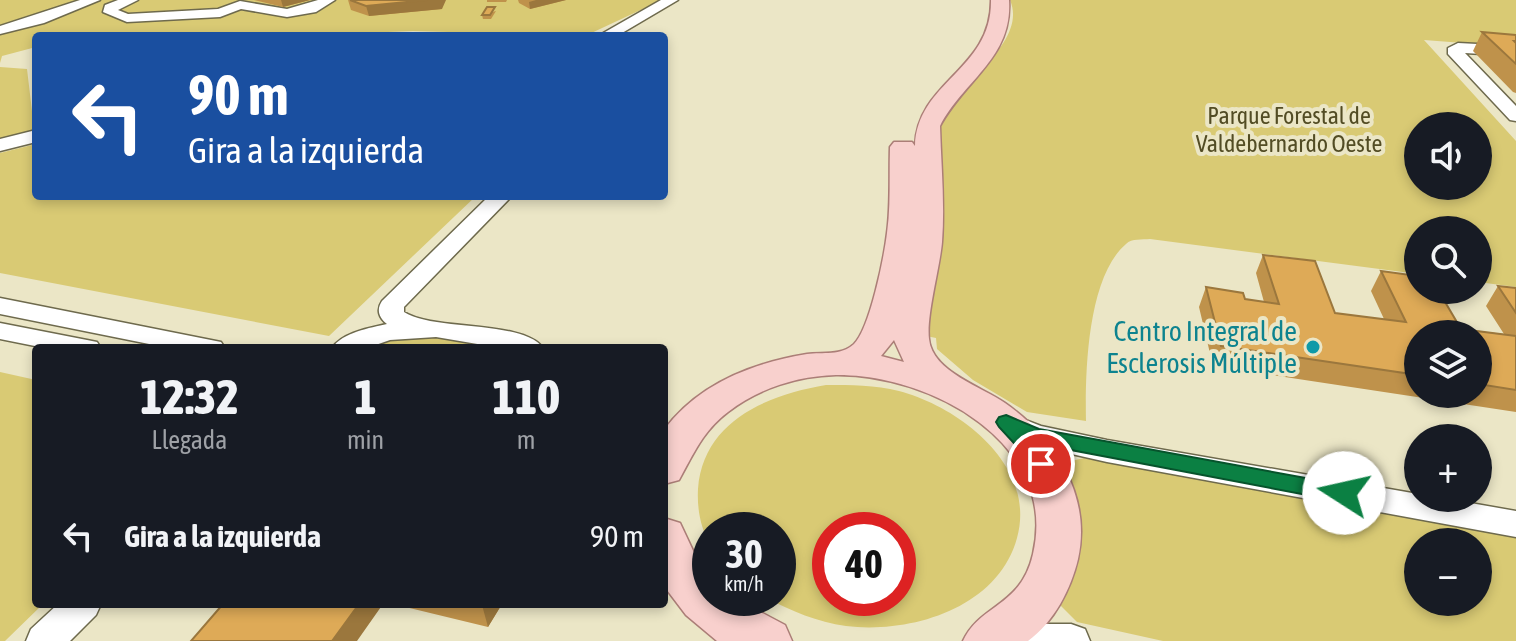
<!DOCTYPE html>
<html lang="es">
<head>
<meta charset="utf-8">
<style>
	body { margin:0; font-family:"Asap Condensed",sans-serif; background:#242831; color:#f1f3f6; height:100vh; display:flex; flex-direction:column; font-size:30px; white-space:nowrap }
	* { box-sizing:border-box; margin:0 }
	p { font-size:26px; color:#9ea1a6 }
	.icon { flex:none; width:44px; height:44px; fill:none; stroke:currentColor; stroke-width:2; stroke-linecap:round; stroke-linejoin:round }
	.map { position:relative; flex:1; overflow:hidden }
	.side { position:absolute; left:32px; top:344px; width:636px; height:264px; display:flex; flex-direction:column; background:#171b24; border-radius:8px; box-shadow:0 4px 12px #0003 }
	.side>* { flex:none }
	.hud { position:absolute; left:32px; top:32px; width:636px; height:168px; border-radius:8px; box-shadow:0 4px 12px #0003; background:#1a4fa0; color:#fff; overflow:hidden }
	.fabs { position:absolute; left:1404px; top:112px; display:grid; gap:16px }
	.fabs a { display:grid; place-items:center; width:88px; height:88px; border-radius:50%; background:#171b24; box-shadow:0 4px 12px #0003; font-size:40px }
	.speed { position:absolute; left:692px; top:512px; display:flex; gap:16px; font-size:40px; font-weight:700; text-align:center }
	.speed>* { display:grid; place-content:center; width:104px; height:104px; border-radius:50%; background:#171b24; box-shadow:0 4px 12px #0003; line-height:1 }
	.speed small { font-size:20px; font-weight:400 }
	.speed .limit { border:12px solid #d22; background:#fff; color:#111 }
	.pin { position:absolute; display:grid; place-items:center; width:68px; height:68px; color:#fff; margin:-34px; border:4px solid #fff; border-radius:50%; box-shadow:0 2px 8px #0007 }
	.me { position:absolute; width:88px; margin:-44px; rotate:280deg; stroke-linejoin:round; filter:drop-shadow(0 0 6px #0008) }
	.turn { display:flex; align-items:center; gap:28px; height:168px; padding:0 24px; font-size:36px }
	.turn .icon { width:104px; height:104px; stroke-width:2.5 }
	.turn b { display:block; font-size:56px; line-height:68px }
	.eta { display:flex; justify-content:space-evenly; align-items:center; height:136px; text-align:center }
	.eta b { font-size:48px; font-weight:800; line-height:56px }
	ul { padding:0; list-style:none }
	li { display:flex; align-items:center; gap:24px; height:112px; padding:0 24px }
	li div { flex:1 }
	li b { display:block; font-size:30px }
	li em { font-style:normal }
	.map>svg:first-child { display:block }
	.green { fill:#d9ca74; fill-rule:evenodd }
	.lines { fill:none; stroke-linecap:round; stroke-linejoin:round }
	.minor-casing { stroke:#6e6a4d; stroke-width:3 }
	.major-casing { stroke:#ab7e77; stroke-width:3 }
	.minor { fill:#fff; fill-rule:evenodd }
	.major { fill:#f8d0cd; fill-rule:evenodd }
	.wall { fill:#bf924b; fill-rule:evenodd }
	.shaded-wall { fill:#9b773d }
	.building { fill:#deaa57; stroke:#9b773d; stroke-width:2 }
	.route { fill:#0b8043; stroke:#07532c; stroke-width:2 }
	.culture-dot { fill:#0f9aa8; stroke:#ebe6c6; stroke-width:3 }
	.labels { text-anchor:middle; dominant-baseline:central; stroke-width:8; stroke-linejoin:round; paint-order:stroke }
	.far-park-label { font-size:24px; fill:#524c24; stroke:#ebe6c6 }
	.culture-label { font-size:28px; fill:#0d838f; stroke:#ebe6c6; text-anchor:end }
</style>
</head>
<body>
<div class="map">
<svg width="1516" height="641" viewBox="0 0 1516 641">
	<rect width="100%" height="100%" fill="#ebe6c6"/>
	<path class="green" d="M0,0H662L585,36L413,31L287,36H36V47L2,56L0,63Z
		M1010,0H1516V47L1424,40L1516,141V287L1478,282V230H1418V274L1150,239C1142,240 1132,238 1126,244C1087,277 1085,374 1086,421L1027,412L973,380L937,349L936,338L926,336C933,296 941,256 942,215C943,192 935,141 941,123C953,85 1029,44 1010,0ZM1418,126H1478V186H1418Z
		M0,67L27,69L34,128L31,132L0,140Z
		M36,144V196H476L329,336L0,273V153Z
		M433,335L504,348H362L386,337Z
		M0,372L36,380V604H43L5,641H0Z
		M826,385C851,385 875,385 899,391C960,407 1037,466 1017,538C998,608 911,634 846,626C817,622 792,611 766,598H778V530H710V543C700,528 697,507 698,489C703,421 767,395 826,385ZM898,530V598H830V530Z
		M1084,458L1516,537V641H1163L1077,622L1061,606V469L1067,462ZM1418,542H1478V602H1418Z"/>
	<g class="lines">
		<g class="minor-casing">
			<path id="minor" d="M80,0H100L44,23L0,34V26Z
				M118,0H138L118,10L128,14L218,9L240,1L287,9L318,0H335L316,12L287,17L241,9L220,17L127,22L103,12L105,5Z
				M661,0H678L617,36H598Z
				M1458,43L1516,46V56L1465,53L1516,106V121L1510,120L1448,54V48Z
				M36,130V142L0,151V139Z
				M489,196H512L404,307V312C432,331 524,320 543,348H501L436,337L390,340L367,348H332C343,332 370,328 387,324C379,318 376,310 382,301Z
				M0,298L211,340L221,342L225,348H169L0,314Z
				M0,323L87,340L97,342L101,348H45L0,339Z
				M1010,414L1041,426L1107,440L1418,494V498H1442L1516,511V537L1107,462L1023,443L999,431L995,424L999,417Z
				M58,604H101L96,615L70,641H26L31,629Z
				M1012,624H1071L1085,629L1090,641H993L998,629Z"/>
		</g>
		<g class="major-casing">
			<path id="major" d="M991,0H1009C1013,58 964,80 940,126C941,164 945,204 942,242C940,267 926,316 929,339C932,372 983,387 1005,403C1055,438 1092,496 1078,559C1071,589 1054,622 1028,641H963C980,604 1021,607 1033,554C1059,443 930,374 836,375C798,376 759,388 728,412C703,431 694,453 679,480L664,484V430C698,384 752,363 807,354C823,352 841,356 854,344C870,328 884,258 887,233C891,205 889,175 890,147L894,142H912L915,146C917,81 992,70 991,0ZM894,340L904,362L881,356Z
				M664,518L680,523L696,557L710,575V598H734L785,625L792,641H717L686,615L664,586Z"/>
		</g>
		<use href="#minor" class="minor"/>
		<use href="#major" class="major"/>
	</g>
	<path class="wall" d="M254,0H310L283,7Z
		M348,0L442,9L369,16L351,10Z
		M487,0H507L506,2H487Z
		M518,0H566L530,9L519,3Z
		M496,11L491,19H483L482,15Z
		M1482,32L1516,35V93L1513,92L1473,51Z
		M1263,255L1335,313L1384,319L1371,291L1381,271L1461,329L1504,334L1486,306L1498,286L1516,288V412L1213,366L1199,307L1206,287L1245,299L1264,302L1256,273ZM1418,334H1478V394H1418Z
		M393,604H502L488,627Z"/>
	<path class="shaded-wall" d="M281,0H310L283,7Z
		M427,0H446L442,9L369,16L366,6Z
		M536,0H566L530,9L529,2Z
		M359,604H383L357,641H332Z
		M483,604H502L488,627L482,605Z"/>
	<path class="building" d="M350,0H427L366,6Z
		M487,7H495L490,15H482Z
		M1482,32L1516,35V41H1514L1516,43V64Z
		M1263,255L1315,261L1335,313L1406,322L1381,271L1418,276V290H1438L1461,329L1516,336V390L1478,384V334H1418V375L1221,346L1206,287L1243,293L1245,299L1279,304Z
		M1498,286L1516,288V313Z
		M223,604H359L332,641H191Z"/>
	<path class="route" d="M1006,415L1039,429L1344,485L1352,487L1355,493L1352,500L1344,502L1039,444L1052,464L1049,470H1033L1024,454L999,427L996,422L999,417Z"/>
	<circle class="culture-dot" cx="1313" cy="347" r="8"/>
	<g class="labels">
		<g class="far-park-label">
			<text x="1289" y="115">Parque Forestal de<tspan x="1289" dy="28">Valdebernardo Oeste</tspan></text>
		</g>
		<g class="culture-label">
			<text x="1297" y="331">Centro Integral de<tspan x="1297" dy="32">Esclerosis Múltiple</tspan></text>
		</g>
	</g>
</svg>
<div class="fabs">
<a><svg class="icon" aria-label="sound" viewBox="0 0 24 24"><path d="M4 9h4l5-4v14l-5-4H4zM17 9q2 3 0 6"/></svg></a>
<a><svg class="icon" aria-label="search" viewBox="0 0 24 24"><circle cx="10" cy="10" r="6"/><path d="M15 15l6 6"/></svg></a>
<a><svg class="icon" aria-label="layers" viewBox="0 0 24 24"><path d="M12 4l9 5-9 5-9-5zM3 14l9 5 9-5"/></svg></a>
<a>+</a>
<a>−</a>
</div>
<div class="speed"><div>30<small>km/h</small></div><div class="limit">40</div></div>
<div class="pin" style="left:1041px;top:464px;background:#d93025"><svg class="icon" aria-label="arrive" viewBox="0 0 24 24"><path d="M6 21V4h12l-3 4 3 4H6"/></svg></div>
<svg class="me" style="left:1344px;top:493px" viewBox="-20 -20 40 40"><circle r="19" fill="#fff"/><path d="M0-13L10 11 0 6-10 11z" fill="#0b8043"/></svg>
<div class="hud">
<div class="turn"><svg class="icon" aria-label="left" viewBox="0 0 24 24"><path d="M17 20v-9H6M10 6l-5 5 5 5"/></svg><div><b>90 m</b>Gira a la izquierda</div></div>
</div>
<section class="side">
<div class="eta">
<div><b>12:32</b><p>Llegada</p></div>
<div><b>1</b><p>min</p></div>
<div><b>110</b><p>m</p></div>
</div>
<ul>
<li><svg class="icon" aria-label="left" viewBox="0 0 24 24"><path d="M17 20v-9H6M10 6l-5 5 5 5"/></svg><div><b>Gira a la izquierda</b></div><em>90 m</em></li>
</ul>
</section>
</div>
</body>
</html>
